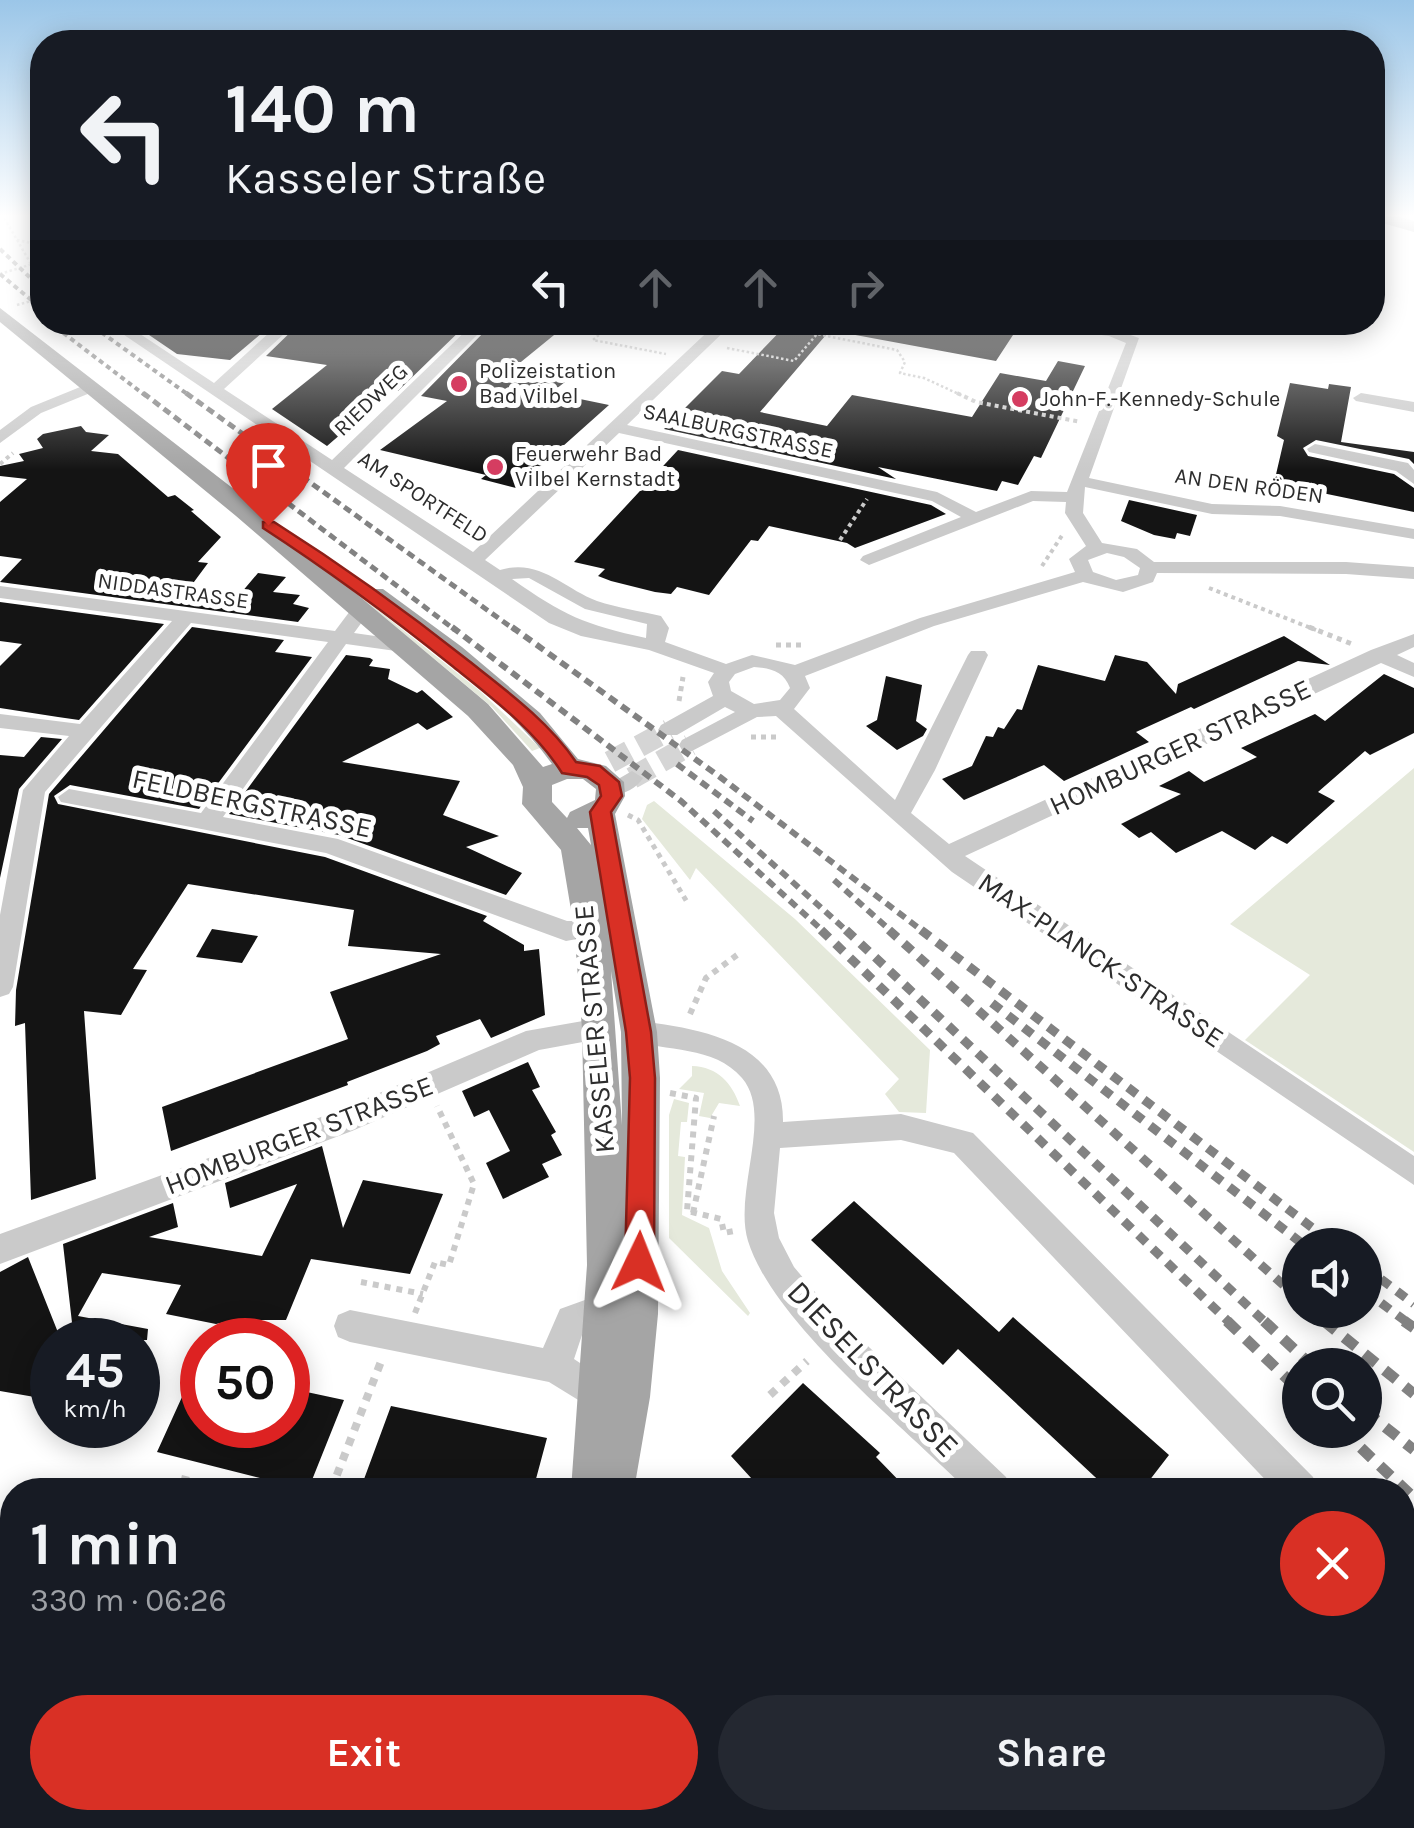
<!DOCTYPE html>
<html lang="en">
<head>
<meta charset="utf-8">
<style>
	body { margin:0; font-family:Karla,sans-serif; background:#242831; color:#f1f3f6; height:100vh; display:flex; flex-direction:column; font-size:38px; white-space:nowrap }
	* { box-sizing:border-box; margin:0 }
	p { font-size:32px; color:#9ea1a6 }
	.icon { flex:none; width:55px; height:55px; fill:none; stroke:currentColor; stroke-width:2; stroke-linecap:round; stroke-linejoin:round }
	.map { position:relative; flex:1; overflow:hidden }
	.drawer { position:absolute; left:0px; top:1478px; width:1415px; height:352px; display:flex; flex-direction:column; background:#171b24; border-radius:40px 40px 0 0; box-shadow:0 5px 25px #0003 }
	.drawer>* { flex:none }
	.guide { position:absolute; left:30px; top:30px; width:1355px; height:305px; border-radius:40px; box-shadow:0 5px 25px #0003; background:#171b24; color:#f1f3f6; overflow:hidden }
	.fabs { position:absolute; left:1282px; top:1228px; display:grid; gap:20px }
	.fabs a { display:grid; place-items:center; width:100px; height:100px; border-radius:50%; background:#171b24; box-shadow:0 5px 25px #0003; font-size:50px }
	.speed { position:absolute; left:30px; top:1318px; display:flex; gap:20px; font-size:50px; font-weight:700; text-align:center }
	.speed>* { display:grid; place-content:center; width:130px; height:130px; border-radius:50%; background:#171b24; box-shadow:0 5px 25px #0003; line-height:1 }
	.speed small { font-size:25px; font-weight:400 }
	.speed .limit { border:15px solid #d22; background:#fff; color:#111 }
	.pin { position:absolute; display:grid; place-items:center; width:85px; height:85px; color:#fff; margin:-102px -42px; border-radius:50% 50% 50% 0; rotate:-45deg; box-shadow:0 0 10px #0007 }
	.pin .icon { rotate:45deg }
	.me { position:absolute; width:110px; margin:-55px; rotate:2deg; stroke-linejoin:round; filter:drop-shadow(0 0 8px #0008) }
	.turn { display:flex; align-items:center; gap:35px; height:210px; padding:0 30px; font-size:45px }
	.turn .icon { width:130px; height:130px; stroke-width:2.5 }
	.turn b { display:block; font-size:70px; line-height:85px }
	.lanes { display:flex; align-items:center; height:95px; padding:0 30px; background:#0003; justify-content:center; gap:50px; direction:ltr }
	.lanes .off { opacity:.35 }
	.round { display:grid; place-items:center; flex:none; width:105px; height:105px; border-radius:52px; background:#242831 }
	.headline { display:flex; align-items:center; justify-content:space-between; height:170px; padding:0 30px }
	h1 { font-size:60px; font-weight:700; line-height:75px }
	.cta { display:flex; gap:20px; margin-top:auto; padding:20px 30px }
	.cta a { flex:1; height:115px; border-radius:60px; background:#d93025; color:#fff; font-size:40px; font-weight:700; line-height:115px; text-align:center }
	.cta a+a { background:#242831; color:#f1f3f6 }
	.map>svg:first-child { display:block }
	.green { fill:#e5e9db }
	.building { fill:#141414 }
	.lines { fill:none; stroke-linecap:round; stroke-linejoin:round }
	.minor-tunnel { stroke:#d5d5d5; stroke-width:22; stroke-dasharray:22 11; stroke-linecap:butt }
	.path-far4 { stroke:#cacaca; stroke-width:2.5; stroke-dasharray:2.5 2.5; stroke-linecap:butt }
	.path-far3 { stroke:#cacaca; stroke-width:4; stroke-dasharray:4 4; stroke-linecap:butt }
	.path-far2 { stroke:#cacaca; stroke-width:5; stroke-dasharray:5 5; stroke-linecap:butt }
	.path-far1 { stroke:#cacaca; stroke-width:6; stroke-dasharray:6 6; stroke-linecap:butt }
	.path { stroke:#cacaca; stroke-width:8; stroke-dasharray:8 8; stroke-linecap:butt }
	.minor { fill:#cacaca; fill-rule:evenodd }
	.major { fill:#a5a5a5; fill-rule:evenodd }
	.highway { fill:#949494; fill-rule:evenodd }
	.rail-far4 { stroke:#828282; stroke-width:4; stroke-dasharray:5 4; stroke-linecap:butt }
	.rail-far3 { stroke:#828282; stroke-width:5; stroke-dasharray:8 5; stroke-linecap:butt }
	.rail-far2 { stroke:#828282; stroke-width:6; stroke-dasharray:9 6; stroke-linecap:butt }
	.rail-far1 { stroke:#828282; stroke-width:9; stroke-dasharray:11 9; stroke-linecap:butt }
	.rail { stroke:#828282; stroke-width:11; stroke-dasharray:15 11; stroke-linecap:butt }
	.route { fill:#d93025; stroke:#8d1f18; stroke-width:2.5 }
	.poi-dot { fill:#d53d61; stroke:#fff; stroke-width:4 }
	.labels { text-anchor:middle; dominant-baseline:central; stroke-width:10; stroke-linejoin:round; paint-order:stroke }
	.far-poi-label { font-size:22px; fill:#2d2d2d; stroke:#fff; text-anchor:start }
	.far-street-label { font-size:22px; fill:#2d2d2d; stroke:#fff }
	.street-label { font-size:28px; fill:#2d2d2d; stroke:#fff }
	.near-street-label { font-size:32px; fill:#2d2d2d; stroke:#fff }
</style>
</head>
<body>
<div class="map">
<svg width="1414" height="1828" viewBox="0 0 1414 1828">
	<rect width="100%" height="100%" fill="#fff"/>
	<path class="green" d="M330,572L480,691L540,748L532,751L492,707Z
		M1414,768V1152L1245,1040L1310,975L1230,924Z
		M654,801L795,919L930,1050L926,1113L899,1112L885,1094L899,1079L696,868L690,880L642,819L647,805Z
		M692,1066C718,1067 732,1083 740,1106L719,1103L710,1118L699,1116L704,1093L679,1089L692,1076Z
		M674,1099L689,1103L687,1122H681L678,1156L685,1157L682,1215L709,1228L722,1271L750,1313L748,1316L669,1238V1115Z"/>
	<path class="building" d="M130,322L243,332L244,322H275L230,360L177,354Z
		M301,322H384L433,331L432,322H469L398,391L392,390L327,446L272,409L327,365L266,356Z
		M494,322H570L516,366L570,378L551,393L609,405L516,488L481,479L486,475L380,450L447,401L421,396Z
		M789,322H837L760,412L827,426L852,395L972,417L1000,373L1046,381L1058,361L1085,366L1041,458L1034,456L1018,485L1002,481L997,491L878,467L896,479L664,429L722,371L739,374Z
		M851,322H940L1013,335L996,361L850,334Z
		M1290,383L1328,389L1329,384L1351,387L1341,442L1414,452V464L1409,459L1316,440L1303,448L1308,456L1394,474L1414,488V512L1274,483L1284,440L1277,436Z
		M81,426L86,432L109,435L91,451L118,454L168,497L175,495L194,510L191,511L221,537L198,562L208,563L191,586L241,593L258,573L286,577L273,592L300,595L293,604L309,608L298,622L0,582L22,559L0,556V502L27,479L0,476V466L24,461L19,454L43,448L37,439L43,434Z
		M678,450L931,505L946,514L855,548L847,543L769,526L758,541L751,540L709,595L677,587L671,594L655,592L611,581L598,576L605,569L574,562Z
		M1129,500L1197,515L1190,536L1177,533L1175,539L1154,535L1121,521Z
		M0,602L164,624L79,720L58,717L0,708V666L22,644L0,641Z
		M192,627L284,640L275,652L312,657L199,809L70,785L54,796L58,804L325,857L487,916L483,921L524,945V951L539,949L545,1015L491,1038L480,1019L436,1036L440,1044L427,1051L347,1082L348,1085L171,1151L162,1107L348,1039L330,992L441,954L348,946L354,910L188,884L133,969L147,970L121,1015L84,1011L96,1179L31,1200L25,1023L15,1026L16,990L49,794Z
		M1284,636L1330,665L1298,661L1194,709L1191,707L1136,732L1149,742L1064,781L1044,765L964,800L942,779L972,766L986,736L993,737L998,727L1004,729L1017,709L1022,710L1038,665L1105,681L1115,655L1147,662L1176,694L1178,684Z
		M346,655L370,658L373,660L369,666L390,669L388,679L417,693L422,690L453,717L427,730L418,723L342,762L460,781L443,815L499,836L466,847L522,873L506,895L339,835L229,814Z
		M1384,674L1414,688V733L1370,755L1365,751L1318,792L1335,801L1287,844L1272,836L1255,850L1222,831L1176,853L1151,832L1139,838L1121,824L1181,794L1159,786L1189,771L1204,782L1257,757L1241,748L1315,714L1325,721Z
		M886,676L922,685L916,721L927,729L923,736L897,750L866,726L877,720Z
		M41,737L62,739L19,789L0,878V755L24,757Z
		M212,929L258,936L242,963L196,957Z
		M528,1062L540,1087L532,1090L556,1132L551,1135L562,1155L542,1164L549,1177L503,1199L486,1163L510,1151L489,1110L474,1117L462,1091Z
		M322,1146L343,1228L363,1180L443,1194L410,1274L311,1259L286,1320H234L216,1324L166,1314L181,1285L102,1273L78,1316L148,1329L147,1340H74L63,1244L173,1203L178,1227L149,1237L262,1256L297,1184L230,1208L225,1183Z
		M854,1201L999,1332L1013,1317L1169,1455L1142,1490H1109L958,1349L943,1365L811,1240Z
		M28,1257L61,1340H52V1400L0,1391V1272Z
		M202,1353V1425H288V1388L344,1400L308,1490L157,1452Z
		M803,1383L880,1453L876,1457L908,1490H762L731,1456Z
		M391,1406L547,1438L533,1490H360Z"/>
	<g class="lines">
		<path class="minor-tunnel" d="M610,762L669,730
			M632,778L690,745"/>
		<path class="path-far4" d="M2,214L31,264
			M17,240L42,245
			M0,274L42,261
			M17,305L42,298
			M614,322L593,340L666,354
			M727,348L794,361L817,334L897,350L905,362L900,373L924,378L963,396"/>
		<path class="path-far3" d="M957,393L976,402L1081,422
			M0,464L13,453
			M840,540L867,499
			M1042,566L1063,534
			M1209,588L1316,630"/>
		<path class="path-far2" d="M1309,627L1352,644
			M776,645H805
			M679,701L683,677
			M751,737H780
			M628,815L638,820L687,902"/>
		<path class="path-far1" d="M690,1014L706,978L737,955
			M670,1093L696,1098L687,1211L721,1219L724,1233L734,1231
			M693,1213L714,1116
			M361,1282L423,1294
			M415,1313L435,1262L449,1265L474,1184L437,1106"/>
		<path class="path" d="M770,1395L807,1361
			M181,1479L227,1490
			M331,1490L382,1359"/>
		<path class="minor" d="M105,322H122L214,383L281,322H297L224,389L332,460L475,322H490L344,468L473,552L718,322H734L627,425L937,492L976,512L1031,491L1067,492L1126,343L1109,336L1005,322L1111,328L1139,338L1089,478L1212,504L1280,506L1414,529V539L1280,516L1212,514L1085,487L1083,513L1102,543L1137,549L1154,562H1346L1414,567V579L1346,574L1157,573L1153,582L1123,592L1083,582L934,626L805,676L810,688L794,709L895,800L968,655L971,651H985L988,655L935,770L911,813L949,844L1371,650L1414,634V647L1397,655L1414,663V677L1381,663L965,856L1414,1156V1185L952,872L776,716L757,717L690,752L682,750L679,745L682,740L735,712L725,707L677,735H661L658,730L661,725L713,696L708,682L714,673L649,650L581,636L549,623ZM619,433L932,501L961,517L863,556L860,560L869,565L1033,501L1066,502L1065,513L1086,546L1069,559L1075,572L920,618L795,665L752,655L726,664L665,642L669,628L661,616C640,611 618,608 597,601C563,588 540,558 500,570L485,560ZM1107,553L1124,557L1140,568L1138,575L1116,580L1093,572L1088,560ZM529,578L585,609L647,624L646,638C585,625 563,615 512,579ZM754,667C770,668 784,671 790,688L780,700L754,704L731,691L729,682L735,674Z
			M90,383L98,388L95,391L41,413L0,443V430L31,407Z
			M1361,393L1414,402V412L1356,401L1353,398Z
			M1315,444L1408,463L1414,470V484L1396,471L1309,452L1307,449Z
			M0,586L335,631L353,607H367L370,611L354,633L403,640L413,646L403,652L346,644L223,817L338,839L567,921H599L603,928L599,935L566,941L326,853L61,802L58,797L69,789L201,813L328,642L191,623L45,792L13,987L9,994L0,997V915L23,790L69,736L0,728V714L80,724L172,621L0,598Z
			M632,771L643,778C636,790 617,798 604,794L601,789Z
			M600,1018L610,1021L614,1029L610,1037L539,1050L352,1131L0,1264V1234L332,1113L526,1031Z
			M639,1021C703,1029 784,1042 783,1122L901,1114L973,1133L1313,1477L1318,1490H1275L954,1153L901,1140L780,1148L774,1213L779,1238L794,1267L831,1311L1006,1477L1011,1490H967C905,1428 773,1322 748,1241C733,1192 774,1115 742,1078C714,1045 666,1052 629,1040L625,1032L629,1024Z
			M607,1292L618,1297L623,1308L618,1319L583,1332L574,1359L613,1385L618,1397L613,1409L601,1414L549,1382L350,1342L338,1337L334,1326L338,1315L350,1310L543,1348L560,1309Z
			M1402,1577L1414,1582V1627L1402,1622Z
			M1105,1818H1151L1147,1828H1101Z
			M1312,1818H1361L1365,1828H1316Z"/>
		<path class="major" d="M0,308L270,517L272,523L488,704L543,767L552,764C503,697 431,649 365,599L362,594L365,589H383L462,647L540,713L578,759L606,766L624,782L625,796L615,814L657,1032L660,1078L658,1314L650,1397L634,1490H571L587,1265L582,1029L574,928L561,850L522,804L523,787L513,765L468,716L236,516L0,322ZM567,779H583L596,789L595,800L570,812L567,818L552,802V785ZM577,828H588L591,845ZM611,971L621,1032L622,1125Z
			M500,1818H554L552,1828H496Z"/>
		<path class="highway" d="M1372,214H1390L1414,221V232L1372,220Z"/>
		<path class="rail-far4" d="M0,249L42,289
			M0,274L42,309
			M49,322L146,396
			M87,322L190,396"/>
		<path class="rail-far3" d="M143,393L455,630
			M186,393L515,630"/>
		<path class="rail-far2" d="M452,627L681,801L824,932
			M512,627L720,777L924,932
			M677,764L753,821
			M714,811L848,932
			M834,880L892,932"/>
		<path class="rail-far1" d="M821,930L1230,1323
			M846,930L1266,1323
			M889,930L1300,1300
			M921,930L1335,1245
			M992,1003L1304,1245
			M1365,1267L1414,1304
			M1365,1291L1408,1323
			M1311,1310L1327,1323"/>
		<path class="rail" d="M1227,1321L1300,1391
			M1264,1321L1311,1365
			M1324,1321L1414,1394
			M1404,1321L1414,1328
			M1365,1411L1414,1450
			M1342,1430L1414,1498"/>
	</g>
	<linearGradient id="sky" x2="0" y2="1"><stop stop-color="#9bc6e8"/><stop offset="0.46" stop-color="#fff"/><stop offset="1" stop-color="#fff" stop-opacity="0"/></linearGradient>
	<rect width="1414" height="470" fill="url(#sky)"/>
	<path class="route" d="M263,522H274C342,565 406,611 469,661C507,691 549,722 576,762L600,766L619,782L622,796L611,812L651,1032L655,1078L654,1262L649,1271L639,1275L629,1271L625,1262L630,1078L626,1032L590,812L601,796L599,785L587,777L562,773C535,730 491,697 451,665C390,616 329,571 263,528Z"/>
	<g class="poi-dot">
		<circle cx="459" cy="384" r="10"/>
		<circle cx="1020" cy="399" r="10"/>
		<circle cx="495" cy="467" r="10"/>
	</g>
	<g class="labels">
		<g class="far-poi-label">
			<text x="479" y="371">Polizeistation<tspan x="479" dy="25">Bad Vilbel</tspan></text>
			<text x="1040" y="399">John-F.-Kennedy-Schule</text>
			<text x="515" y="454">Feuerwehr Bad<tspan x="515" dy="25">Vilbel Kernstadt</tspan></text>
		</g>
		<g class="far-street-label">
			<text transform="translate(371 400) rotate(-44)">RIEDWEG</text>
			<text transform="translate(738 431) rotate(12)">SAALBURGSTRASSE</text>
			<text transform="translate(1249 486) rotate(8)">AN DEN RÖDEN</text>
			<text transform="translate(423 497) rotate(33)">AM SPORTFELD</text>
			<text transform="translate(173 591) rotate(8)">NIDDASTRASSE</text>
		</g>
		<g class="street-label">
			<text transform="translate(1180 747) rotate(-25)">HOMBURGER STRASSE</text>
			<text transform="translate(252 803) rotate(12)">FELDBERGSTRASSE</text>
			<text transform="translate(1101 960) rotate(34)">MAX-PLANCK-STRASSE</text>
			<text transform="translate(594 1029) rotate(-95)">KASSELER STRASSE</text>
			<text transform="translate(299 1135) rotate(-21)">HOMBURGER STRASSE</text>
		</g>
		<g class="near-street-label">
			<text transform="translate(873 1369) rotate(46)">DIESELSTRASSE</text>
		</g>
	</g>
</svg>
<div class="fabs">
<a><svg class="icon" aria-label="sound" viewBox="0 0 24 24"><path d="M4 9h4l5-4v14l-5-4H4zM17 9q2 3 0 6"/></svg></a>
<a><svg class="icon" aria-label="search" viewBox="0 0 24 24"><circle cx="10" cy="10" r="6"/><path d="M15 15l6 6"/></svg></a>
</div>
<div class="speed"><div>45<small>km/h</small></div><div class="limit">50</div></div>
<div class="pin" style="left:268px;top:525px;background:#d93025"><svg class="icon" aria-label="arrive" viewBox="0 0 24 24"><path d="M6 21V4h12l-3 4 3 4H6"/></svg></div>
<svg class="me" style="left:639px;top:1262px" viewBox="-20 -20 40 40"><path d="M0-17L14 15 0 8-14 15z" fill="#d93025" stroke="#fff" stroke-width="4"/></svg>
<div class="guide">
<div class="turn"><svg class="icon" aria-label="left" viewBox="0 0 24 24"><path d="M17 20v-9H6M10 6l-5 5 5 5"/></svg><div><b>140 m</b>Kasseler Straße</div></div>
<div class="lanes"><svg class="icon" aria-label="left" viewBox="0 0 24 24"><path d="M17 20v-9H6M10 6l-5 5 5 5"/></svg><svg class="icon off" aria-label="ahead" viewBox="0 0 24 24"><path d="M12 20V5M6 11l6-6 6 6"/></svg><svg class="icon off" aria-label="ahead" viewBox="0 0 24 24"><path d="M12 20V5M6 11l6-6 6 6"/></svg><svg class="icon off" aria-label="right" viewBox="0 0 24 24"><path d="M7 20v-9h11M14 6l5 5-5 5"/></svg></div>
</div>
<section class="drawer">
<div class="headline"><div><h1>1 min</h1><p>330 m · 06:26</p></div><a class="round" style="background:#d93025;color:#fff"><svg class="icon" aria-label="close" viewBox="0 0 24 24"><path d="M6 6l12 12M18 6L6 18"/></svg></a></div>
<div class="cta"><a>Exit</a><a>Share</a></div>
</section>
</div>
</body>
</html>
